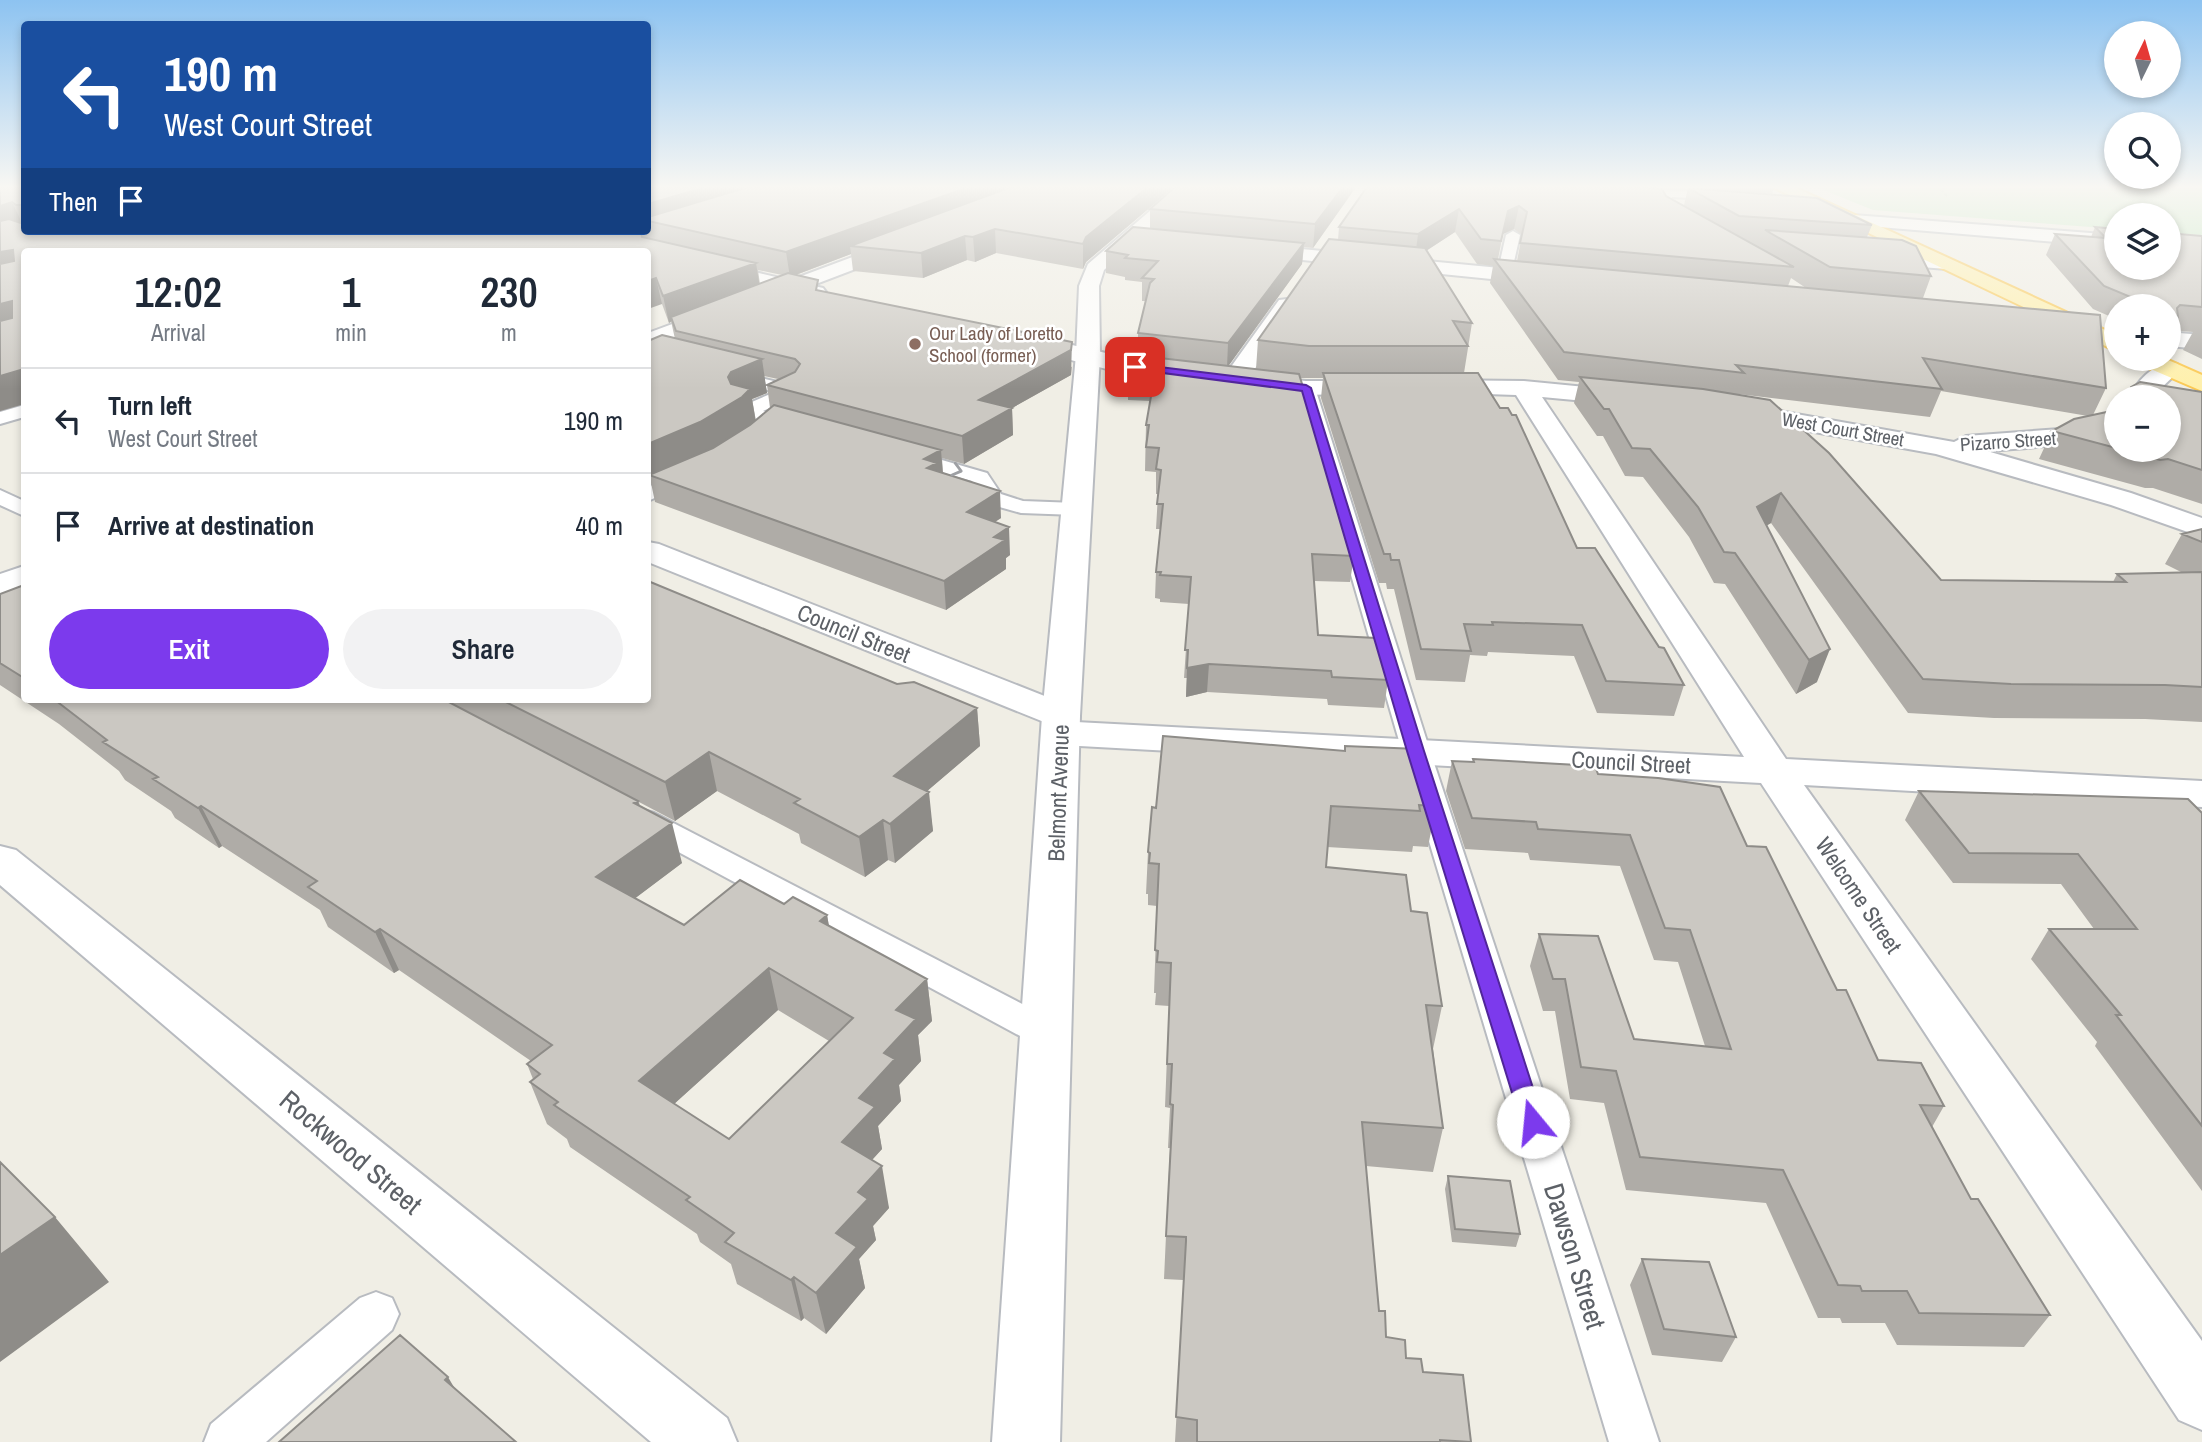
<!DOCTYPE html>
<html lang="en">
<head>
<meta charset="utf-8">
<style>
	body { margin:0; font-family:"Archivo Narrow",sans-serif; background:#f2f2f3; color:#1f2937; height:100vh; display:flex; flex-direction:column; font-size:26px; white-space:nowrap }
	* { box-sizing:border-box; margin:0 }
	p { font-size:23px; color:#747a83 }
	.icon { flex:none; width:38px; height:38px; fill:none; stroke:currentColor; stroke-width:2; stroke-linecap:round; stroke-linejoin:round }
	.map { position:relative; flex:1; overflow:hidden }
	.panel { position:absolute; left:21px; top:248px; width:630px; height:455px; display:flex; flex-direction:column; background:#fff; border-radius:7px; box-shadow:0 4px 10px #0003 }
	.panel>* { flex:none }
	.hud { position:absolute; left:21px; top:21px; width:630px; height:214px; border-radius:7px; box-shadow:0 4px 10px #0003; background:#1a4fa0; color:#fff; overflow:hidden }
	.needle { width:46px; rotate:5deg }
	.controls { position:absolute; left:2104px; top:21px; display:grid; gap:14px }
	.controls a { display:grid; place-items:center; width:77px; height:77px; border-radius:50%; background:#fff; box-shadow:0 4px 10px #0003; font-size:35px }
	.pin { position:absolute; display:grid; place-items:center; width:60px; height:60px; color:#fff; margin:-30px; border-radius:14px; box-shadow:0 4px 10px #0006 }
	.me { position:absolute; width:77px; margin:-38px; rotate:343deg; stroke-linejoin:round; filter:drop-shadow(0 0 5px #0008) }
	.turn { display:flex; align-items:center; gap:24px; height:147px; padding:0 28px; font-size:32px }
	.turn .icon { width:91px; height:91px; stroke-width:2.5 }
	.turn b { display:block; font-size:49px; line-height:60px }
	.then { display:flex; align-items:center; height:66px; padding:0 28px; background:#0003; gap:14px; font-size:26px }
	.eta { display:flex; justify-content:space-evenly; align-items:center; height:119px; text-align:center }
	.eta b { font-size:42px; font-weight:600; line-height:49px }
	.primary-button { display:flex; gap:14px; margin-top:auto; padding:14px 28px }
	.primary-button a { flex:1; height:80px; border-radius:42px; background:#7c3aed; color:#fff; font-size:28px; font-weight:600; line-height:80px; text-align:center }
	.primary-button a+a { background:#f2f2f3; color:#1f2937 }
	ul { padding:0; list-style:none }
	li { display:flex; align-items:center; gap:21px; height:105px; padding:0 28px; border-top:2px solid #e0e1e3 }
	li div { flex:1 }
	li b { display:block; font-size:26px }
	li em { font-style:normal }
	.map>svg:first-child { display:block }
	.green { fill:#c1e9c0 }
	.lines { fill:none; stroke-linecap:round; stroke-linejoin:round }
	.service-casing { stroke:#b8bbc0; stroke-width:4 }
	.minor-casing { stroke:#b8bbc0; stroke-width:4 }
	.tertiary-casing { stroke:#b8bbc0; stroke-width:4 }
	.secondary-casing { stroke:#b8bcc2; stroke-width:4 }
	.primary-casing { stroke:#fbc953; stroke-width:4 }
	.path { stroke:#98cba6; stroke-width:2; stroke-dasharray:3.5 2; stroke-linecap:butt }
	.service { fill:#fff; fill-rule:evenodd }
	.minor { fill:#fff; fill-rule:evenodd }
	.tertiary { fill:#fff; fill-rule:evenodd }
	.secondary { fill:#fff; fill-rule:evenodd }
	.primary { fill:#fff0ab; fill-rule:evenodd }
	.wall { fill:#afaca7; fill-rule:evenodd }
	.shaded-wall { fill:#8e8c88 }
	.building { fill:#cbc8c2; stroke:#8e8c88; stroke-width:2; fill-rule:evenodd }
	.oneway { stroke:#9ea0a4 }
	.route { fill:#7c3aed; stroke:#51269a; stroke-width:2 }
	.education-dot { fill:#8d6e63; stroke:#fff; stroke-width:2.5 }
	.labels { text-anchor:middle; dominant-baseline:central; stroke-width:5; stroke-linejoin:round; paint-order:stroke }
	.far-education-label { font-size:19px; fill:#785e54; stroke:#fff; text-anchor:start }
	.far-street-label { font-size:19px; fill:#5d6167; stroke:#fff }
	.street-label { font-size:23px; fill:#5d6167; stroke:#fff }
	.near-street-label { font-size:28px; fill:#5d6167; stroke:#fff }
</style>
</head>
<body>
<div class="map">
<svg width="2202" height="1442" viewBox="0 0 2202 1442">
	<rect width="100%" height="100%" fill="#f0eee5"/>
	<path class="green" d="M1816,187H2202V235L2168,233V215H2116V229L1873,210Z"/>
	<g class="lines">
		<g class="service-casing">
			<path id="service" d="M1699,188L1708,193V199L1672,197L1668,204L1672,211L1685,218V224C1671,226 1662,215 1656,204L1664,190L1693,191Z
				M1513,231L1520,235L1511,275L1504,279L1497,275L1506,235Z
				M1887,257L1947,261L1954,265L1947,269L1882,264V258Z
				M728,370L798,387L801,391L798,395L763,411L804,422L807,426L804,430L797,432L738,416L736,412L738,408L775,392L722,379L719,375L722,371Z
				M1306,383L1315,388L1430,751L1659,1442H1609L1402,751L1297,388Z
				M24,405V417L0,424V412Z
				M907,450L987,473L1001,494L1023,501L1076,503L1084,504L1087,509L1084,514L1076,515L1021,513L985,503L972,481L900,460L897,456L900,452Z
				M687,470L694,472L697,476L694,480L648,501V487Z
				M0,490L24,501V516L0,505Z
				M643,810L654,813L1059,1023L1065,1033L1059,1043L1046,1048L1033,1043L632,827L628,820L632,813Z
				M376,1292L392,1298L399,1314L392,1330L266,1442H204L211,1424L360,1298Z"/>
		</g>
		<g class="minor-casing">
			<path id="minor" d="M1250,244L1542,272L1549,274L1552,278L1549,282L1542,284L1243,254L1240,250L1243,246Z
				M648,247L823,288L826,292L823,296L816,298L648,259V252H639Z
				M1287,299L1295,300L1298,305L1250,376L1306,381H1373L1382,383L1385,388L1382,393L1306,395L1227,386L1224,381L1228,371L1279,300Z
				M2168,332L2202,335V349L2168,346Z
				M1022,333L1135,360L1191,369L1194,374L1191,379C1159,387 1051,354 1014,345L1011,340L1014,335Z
				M2169,362L2177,364L2181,369L2158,391L2156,397H2132C2135,381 2153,366 2169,362Z
				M1434,380L1524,381L1637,392L1641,397L1637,402L1628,405L1542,397L1786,759L2202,781V807L1804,785L2202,1341V1430L2179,1420L1761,783L1061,745L1047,741L1042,733L1049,724L648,562V542L659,544L1075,708L1080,716L1076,722L1744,757L1516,395L1425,392L1422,387L1425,382Z
				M1740,404L1954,442L1966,436L2060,429L2116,416V432C2074,445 2030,448 1987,451L2131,493L2202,518V537L2111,505L1936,454L1731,417L1727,412L1731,407Z
				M0,846L16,850L727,1418L737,1442H651L0,885Z"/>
		</g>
		<g class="tertiary-casing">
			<path id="tertiary" d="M1178,187H1196L1104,270L1099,286L1100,355L1080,716L1060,1442H992L1042,716L1076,355L1079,286L1088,264Z
				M901,239L910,245L908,249L648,348V333Z
				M24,566V587L0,595V574Z"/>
		</g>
		<g class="secondary-casing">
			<path id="secondary" d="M1814,212L2116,235V247L1808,221L1805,217L1808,213Z"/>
		</g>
		<g class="primary-casing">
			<path id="primary" d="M1772,187H1794L2116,335V351Z
				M2135,359H2166L2202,375V391L2139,364Z"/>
		</g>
		<path class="path" d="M1947,196L1941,190L1948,187"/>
		<use href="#service" class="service"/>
		<use href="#minor" class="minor"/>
		<use href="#tertiary" class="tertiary"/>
		<use href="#secondary" class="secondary"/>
		<use href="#primary" class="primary"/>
	</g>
	<path class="wall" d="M0,187H24V231L643,237L642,231H648V187H1174L1086,262L1083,269L996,253L975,262L967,260L923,278L853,271L851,254L796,275L819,291L1072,367L1071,375L1012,408L1013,435L964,464L942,458L943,473L1001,518L995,522L1010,555L1006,558V569L946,610L655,502L651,483L648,484V341L675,339L671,321L669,323L662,304L24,252V404L0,411ZM758,270L782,275L760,284ZM764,376L778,379L767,385L770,408L756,421L752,399L767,393Z
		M1356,187L1313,248L1304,247L1302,264L1228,366L1256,369L1258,340L1338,240L1339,227L1367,187H1664L1663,189L1666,196L1684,205L1688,188L1708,190L1703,187H1774L1772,195L1872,225L1867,237L1931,276L1923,298L2106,388L2093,415L2116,410V450H2168V397H2126L2131,387L2202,392V504L2153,488H2145L2039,459L2052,431L2088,416L1941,391L1930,417L1738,394L1941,580L2113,582L2117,574L2183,573L2165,564L2182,534L2202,529V722L2145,719L1994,718L1908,713L1771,523L1767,525L1817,682L1796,694L1725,584L1714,583L1689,537L1643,477L1625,476L1603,436H1597L1574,403L1579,382L1558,380L1490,283L1493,266L1477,264L1455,232L1426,251L1472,323L1464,373L1577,548L1684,685L1674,716L1597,713L1574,656L1488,652L1487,656L1470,655L1465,682L1416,680L1394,589H1387L1386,583H1379L1321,398L1323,378H1300L1354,556L1350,582L1314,581L1318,635L1388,680L1384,708L1328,705L1327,699L1207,692L1186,697L1187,678H1184L1189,604L1160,602V599L1155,598L1156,572L1160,529H1156L1158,494H1156V472L1145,471L1146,425L1150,401L1128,400V378L1138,355V333L1146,301H1142V282L1125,280V277L1106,273V251L1150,228V209ZM1514,229L1522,235L1517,261L1498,259L1503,234ZM1791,278L1806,288L1788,286Z
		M2095,227L2202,236V359L2183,350L2193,332L2171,330L2168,336V306H2116V319L2093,309L2046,255L2055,234L2091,237Z
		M24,585V700H648L897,684L977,708L980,746L927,791L933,831L895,863L888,860L865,877L801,843L799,834L717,791L675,821L639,802L640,806L682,863L635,898L684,925L784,904L827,915L829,926L927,979L932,1021L918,1035L921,1061L899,1085L901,1101L878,1126L882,1149L872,1160L889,1208L873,1226L876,1240L859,1259L865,1288L826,1334L804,1318L801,1321L737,1284L731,1264L700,1242L697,1234L570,1147L567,1139L547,1124L530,1082L533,1079L527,1064L531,1061L399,970L394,973L328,927L320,910L222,846L219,848L175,818L171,811L125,780L119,771L59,724L0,685V594ZM778,1010L829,1041L729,1139L674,1104Z
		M1345,746L1436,806L1428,847L1413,846L1412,852L1327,847L1326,867L1411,911L1442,1006L1433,1049L1443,1128L1433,1172L1366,1166L1379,1311L1386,1337L1406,1358L1423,1372L1471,1442H1175L1184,1284L1183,1280L1164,1279L1170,1148H1168L1170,1108L1165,1107L1169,1006L1155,1005L1156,993H1154L1157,906L1148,905V894H1146L1148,852L1156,808L1344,750Z
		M1473,759L1598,774L1747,846L1837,990L1878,1060L1944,1106L1932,1127L1971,1199L2050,1315L2024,1347L1897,1345L1885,1323H1842L1840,1318H1818L1766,1203L1626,1190L1604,1103L1570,1099L1555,1011H1543L1530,966L1539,934L1634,1039L1705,1046L1678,962L1654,960L1620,866L1530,860L1528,853L1465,849L1446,791L1452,761L1473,762Z
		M1919,791L2202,813V1191L2095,1046L2097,1042L2031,959L2049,929H2094L2061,884L1953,883L1905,820Z
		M1448,1176L1520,1234L1516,1247L1452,1242L1445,1189Z
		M1642,1259L1736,1337L1722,1362L1652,1355L1630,1285Z"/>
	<path class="shaded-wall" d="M706,187H785L648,221V204Z
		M969,187H1030L850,246L851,254L790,277L786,252Z
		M1148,187H1174L1086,262L1083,269V244L1086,237Z
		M1343,187H1356L1313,248L1315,224Z
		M12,202L23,225L0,232V206Z
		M1519,206L1514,229L1503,234L1496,266L1508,211Z
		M1459,209L1455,232L1415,258L1418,234Z
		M995,229L996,253L975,262L973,237Z
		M965,236L967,260L923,278L921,253Z
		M1304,243L1302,264L1227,368L1228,343Z
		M13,250L24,273L0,280V252Z
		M756,263L760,288L671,317L672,321L669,323L663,296Z
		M656,278L662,304L648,309V281Z
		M12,301L24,326L0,335V304Z
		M1072,342L1071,375L980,426L979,400Z
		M762,359L767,393L752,399L756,423L707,458L649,475L651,483L648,484V444L728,377L731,372Z
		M24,369V404L0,411V376Z
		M1012,408L1013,435L964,464L962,436Z
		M941,450L943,476L930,495L924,459Z
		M1000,491L1001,518L968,539L967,512Z
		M1781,493L1771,523L1748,537L1757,507Z
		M1009,527L1010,555L1006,558V569L946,610L944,581L994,537Z
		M1830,649L1817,682L1796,694L1809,660Z
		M1209,664L1207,692L1186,697L1187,668Z
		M977,708L980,746L899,815L894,776Z
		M709,752L717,791L675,821L665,782Z
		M929,792L933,831L895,863L890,824Z
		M638,801L649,839L672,823L682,863L609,918L596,877L634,803Z
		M201,806L222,846L219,848L198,808Z
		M883,820L888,860L865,877L859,837Z
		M827,915L834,956L820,921Z
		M380,929L399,970L394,973L375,932Z
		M769,968L778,1010L653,1123L639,1081Z
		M927,979L932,1021L918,1035L921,1061L899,1085L901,1101L878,1126L882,1149L850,1184L842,1142L859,1098L884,1053L896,1010Z
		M882,1166L889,1208L873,1226L876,1240L859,1259L865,1288L826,1334L816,1293L836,1233L858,1192Z
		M55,1217L109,1282L0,1362V1255Z
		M794,1277L804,1318L801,1321L791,1280Z
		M448,1377L485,1440L445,1380Z"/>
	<path class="building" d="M0,187H24V205H16L12,202L0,206Z
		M648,187H706L648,204Z
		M748,187H969L786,252L648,221V217Z
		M1011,187H1148L1086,237L1083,244L995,229L973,237L965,236L921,253L850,246Z
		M1175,187H1343L1315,224L1150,209Z
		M1367,187H1642L1662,189L1666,196L1794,267L1520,243L1527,212L1519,206L1508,211L1501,241L1481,239L1459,209L1418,234L1339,227Z
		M1688,188L1817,198L1872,225L1739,216Z
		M9,219L24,224V231H641L642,237L756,263L663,296L656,278L648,281V252H24V369L0,376V321L12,318V301L0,304V264L14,261L13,250L0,252V221Z
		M1133,227L1304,243L1228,343L1138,333L1150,283L1154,279L1142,278L1158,261L1125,258L1128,255L1106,251Z
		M2095,227L2116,229V268H2168V233L2202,236V307L2180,305L2177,308L2178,317L2168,313V306H2152L2104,286L2055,234L2106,238Z
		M1765,230L1902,240L1916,246L1931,276L1830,267Z
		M1329,239L1425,248L1472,323L1453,321L1468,346H1309L1258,340Z
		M1494,259L2100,315L2106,388L1923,358L1942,389L1736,365L1744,373L1564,352Z
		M788,273L818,280L816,290L1072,342L1071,350L979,400L1012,408L962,436L767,385L795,372L800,364L795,359L676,331L671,317Z
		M662,335L762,359L731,372L728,377L731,384L750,389L742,397L700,422L648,444V341Z
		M1134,355L1299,374L1354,556L1312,554L1318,635L1376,638L1388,680L1332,677L1331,671L1209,664L1187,668L1188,650H1185L1191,577L1160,575L1161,572H1156L1163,504H1157L1161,470L1156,469L1159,448L1146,447L1149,425H1146L1154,379L1128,378Z
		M1323,373H1478L1500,408H1508L1512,415H1516L1577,548H1595L1659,647L1664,648L1684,685L1606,681L1582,625L1492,622L1493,625L1464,624L1471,651L1421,649L1399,560H1391L1390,554H1384Z
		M1580,377L1703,389L1770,400L1829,453L1941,580L2126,582L2117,574L2202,572V687L2165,685L2011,684L1923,679L1781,493L1757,507L1830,649L1809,660L1735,553L1724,552L1698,507L1650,449L1632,448L1609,409H1604Z
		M2140,382L2202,392V470L2168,459L2160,460L2123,450H2168V397H2130L2131,387Z
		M774,405L941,450L924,459L937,463L927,468L1000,491L967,512L1009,527L994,537L1005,540L944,581L649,475L713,448L750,425Z
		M2116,410V448L2052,431L2074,419Z
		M2202,529V542L2182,534Z
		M648,581L897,684L914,682L977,708L894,776L929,792L890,824L883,820L859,837L794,803L800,799L709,752L665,782L502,700H648Z
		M24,585V678L0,663V594Z
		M55,700H445L638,801L634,803L672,823L596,877L684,925L740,880L784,904L793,897L827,915L820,921L927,979L896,1010L916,1019L884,1053L895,1059L859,1098L875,1107L842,1142L882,1166L858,1192L868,1199L836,1233L857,1247L816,1293L794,1277L791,1280L725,1242L734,1233L686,1200L690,1197L554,1105L558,1102L530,1082L540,1074L527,1064L552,1045L380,929L375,932L308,887L317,881L201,806L198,808L153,779L158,777L103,742L107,740ZM769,968L853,1018L729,1139L639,1081Z
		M1163,736L1345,751V746L1418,749L1436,806L1419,805L1420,811L1331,806L1326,867L1406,875L1411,911L1427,913L1442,1006L1426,1005L1443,1128L1362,1122L1379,1311H1385L1386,1337L1405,1340L1406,1358L1421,1359L1423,1372L1463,1375L1471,1442L1440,1440V1442H1197V1420L1176,1417L1186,1241V1237L1166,1236L1173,1105L1170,1104L1172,1064H1167L1171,963L1157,962L1158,951L1155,950L1159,864L1149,863L1150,853L1148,852L1152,807L1156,808Z
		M1473,759L1595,766L1598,774L1658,778L1720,787L1747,846L1766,847L1837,990H1846L1878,1060L1921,1063L1944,1106L1920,1105L1971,1199H1978L2050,1315L1919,1313L1907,1291H1862L1860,1286L1838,1285L1783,1170L1640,1157L1616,1071L1581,1067L1565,979H1553L1539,934L1598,936L1634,1039L1731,1049L1690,930L1665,928L1630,835L1538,829L1536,822L1472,818L1452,761L1474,762Z
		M1919,791L2188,799L2202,813V1126L2116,1015H2121L2049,929H2137L2078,854L1969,853Z
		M0,1162L55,1217L0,1255Z
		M1448,1176L1510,1181L1520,1234L1455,1229Z
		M1642,1259L1709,1262L1736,1337L1664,1329Z
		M400,1335L448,1377L445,1380L516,1442H279Z"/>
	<defs><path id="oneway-chevron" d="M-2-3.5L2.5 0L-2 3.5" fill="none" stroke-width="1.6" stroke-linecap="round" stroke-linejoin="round" transform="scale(1.75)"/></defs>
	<use class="oneway" href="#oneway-chevron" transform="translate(957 470) rotate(15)"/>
	<linearGradient id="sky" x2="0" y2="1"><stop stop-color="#8dc3f1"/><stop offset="0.48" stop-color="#f8f7f3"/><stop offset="1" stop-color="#f8f7f3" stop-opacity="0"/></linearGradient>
	<rect width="2202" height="389" fill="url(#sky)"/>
	<path class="route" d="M1135,364L1306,385L1311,388L1424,751L1544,1122L1541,1129L1533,1131L1525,1129L1521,1122L1407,751L1302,391L1132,369L1130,367Z"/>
	<circle class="education-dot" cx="915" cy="344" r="7"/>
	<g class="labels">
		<g class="far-education-label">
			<text x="929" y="333">Our Lady of Loretto<tspan x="929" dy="22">School (former)</tspan></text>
		</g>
		<g class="far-street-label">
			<text transform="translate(1843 429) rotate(10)">West Court Street</text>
			<text transform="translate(2008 441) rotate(-4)">Pizarro Street</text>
		</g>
		<g class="street-label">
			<text transform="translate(854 633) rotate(22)">Council Street</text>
			<text transform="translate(1631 762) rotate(3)">Council Street</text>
			<text transform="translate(1058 793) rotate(-88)">Belmont Avenue</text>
			<text transform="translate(1859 895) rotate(56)">Welcome Street</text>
		</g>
		<g class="near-street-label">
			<text transform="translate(351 1152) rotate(40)">Rockwood Street</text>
			<text transform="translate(1575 1256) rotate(73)">Dawson Street</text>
		</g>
	</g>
</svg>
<div class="controls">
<a><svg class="needle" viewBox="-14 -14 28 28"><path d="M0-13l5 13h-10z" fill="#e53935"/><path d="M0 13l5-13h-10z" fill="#747a83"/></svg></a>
<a><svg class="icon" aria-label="search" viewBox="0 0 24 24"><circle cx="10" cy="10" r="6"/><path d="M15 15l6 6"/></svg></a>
<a><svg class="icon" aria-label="layers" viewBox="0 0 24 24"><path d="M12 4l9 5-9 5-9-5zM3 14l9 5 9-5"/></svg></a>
<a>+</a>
<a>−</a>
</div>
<div class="pin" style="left:1135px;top:367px;background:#d93025"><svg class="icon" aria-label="arrive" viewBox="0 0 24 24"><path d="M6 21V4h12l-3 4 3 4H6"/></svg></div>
<svg class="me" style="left:1533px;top:1122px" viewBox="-20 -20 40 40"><circle r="19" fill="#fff"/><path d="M0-13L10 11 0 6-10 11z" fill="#7c3aed"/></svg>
<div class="hud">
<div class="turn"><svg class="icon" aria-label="left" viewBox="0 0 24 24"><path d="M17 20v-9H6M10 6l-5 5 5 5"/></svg><div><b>190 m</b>West Court Street</div></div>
<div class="then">Then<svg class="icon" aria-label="arrive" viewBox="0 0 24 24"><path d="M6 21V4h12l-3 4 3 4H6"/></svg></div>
</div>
<section class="panel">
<div class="eta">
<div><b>12:02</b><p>Arrival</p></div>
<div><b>1</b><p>min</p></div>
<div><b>230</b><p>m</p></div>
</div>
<ul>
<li><svg class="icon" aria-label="left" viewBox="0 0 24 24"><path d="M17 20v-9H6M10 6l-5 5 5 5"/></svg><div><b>Turn left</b><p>West Court Street</p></div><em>190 m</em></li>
<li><svg class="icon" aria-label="arrive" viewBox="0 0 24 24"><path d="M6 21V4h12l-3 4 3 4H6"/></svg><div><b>Arrive at destination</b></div><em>40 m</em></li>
</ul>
<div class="primary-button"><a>Exit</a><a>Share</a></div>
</section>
</div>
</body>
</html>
